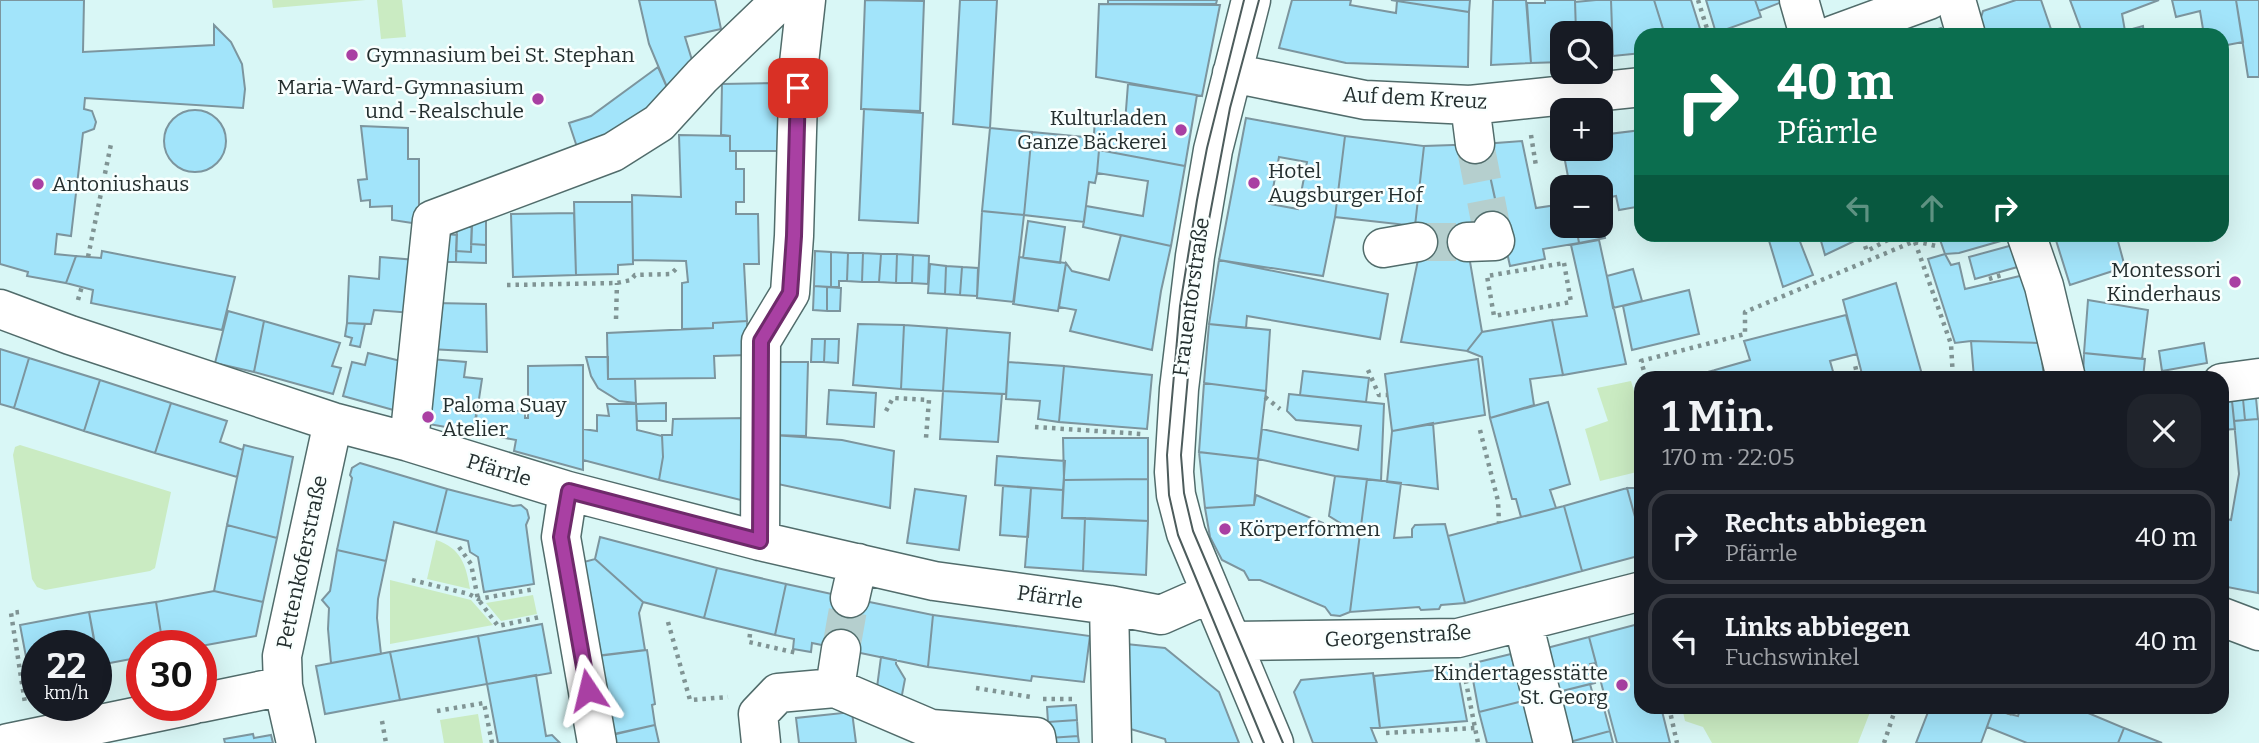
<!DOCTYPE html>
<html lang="de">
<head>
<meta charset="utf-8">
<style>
	body { margin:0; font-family:Bitter,serif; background:#20242c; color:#f1f3f6; height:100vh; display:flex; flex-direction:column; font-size:26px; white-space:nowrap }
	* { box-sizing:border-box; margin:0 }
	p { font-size:23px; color:#9ea1a6 }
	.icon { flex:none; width:38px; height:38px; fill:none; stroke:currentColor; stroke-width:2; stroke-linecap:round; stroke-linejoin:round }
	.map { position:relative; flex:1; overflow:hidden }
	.sheet { position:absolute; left:1634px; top:371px; width:595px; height:343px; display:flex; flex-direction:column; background:#171b24; border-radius:21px; box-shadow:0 7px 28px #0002 }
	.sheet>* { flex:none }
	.hud { position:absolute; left:1634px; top:28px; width:595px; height:214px; border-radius:21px; box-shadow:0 7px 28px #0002; background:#0b6e4f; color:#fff; overflow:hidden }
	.tools { position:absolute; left:1550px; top:21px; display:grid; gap:14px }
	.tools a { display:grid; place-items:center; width:63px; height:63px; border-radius:14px; background:#171b24; box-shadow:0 7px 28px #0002; font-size:35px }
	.speed { position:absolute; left:21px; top:630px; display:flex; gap:14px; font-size:35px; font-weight:700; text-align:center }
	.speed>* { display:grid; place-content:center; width:91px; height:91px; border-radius:50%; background:#171b24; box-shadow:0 7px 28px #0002; line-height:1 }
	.speed small { font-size:18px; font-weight:400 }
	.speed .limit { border:10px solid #d22; background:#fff; color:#111 }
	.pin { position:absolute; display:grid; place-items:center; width:60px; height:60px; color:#fff; margin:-30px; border-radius:14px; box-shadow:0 4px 10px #0006 }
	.me { position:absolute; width:77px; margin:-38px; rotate:350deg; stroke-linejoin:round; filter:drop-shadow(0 0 5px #0008) }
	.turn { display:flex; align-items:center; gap:24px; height:147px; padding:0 28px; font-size:32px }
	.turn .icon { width:91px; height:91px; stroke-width:2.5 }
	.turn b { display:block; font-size:49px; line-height:60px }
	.lanes { display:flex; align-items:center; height:66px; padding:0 28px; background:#0003; justify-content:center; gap:35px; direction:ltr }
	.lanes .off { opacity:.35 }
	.round { display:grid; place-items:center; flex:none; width:74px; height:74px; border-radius:21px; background:#20242c }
	.headline { display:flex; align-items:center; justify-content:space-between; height:119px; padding:0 28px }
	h1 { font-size:42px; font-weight:600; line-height:52px }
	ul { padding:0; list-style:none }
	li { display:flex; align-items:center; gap:21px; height:94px; margin:0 14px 10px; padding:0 14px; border:4px solid #363941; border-radius:21px }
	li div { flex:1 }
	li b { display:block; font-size:26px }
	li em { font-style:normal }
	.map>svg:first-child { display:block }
	.green { fill:#caebc2 }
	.building { fill:#a2e4fa; stroke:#7c959e; stroke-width:2; fill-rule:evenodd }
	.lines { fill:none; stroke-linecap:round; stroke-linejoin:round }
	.minor-tunnel { stroke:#b5cfce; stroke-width:38; stroke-dasharray:38 19; stroke-linecap:butt }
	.minor-casing { stroke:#516c6b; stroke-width:41 }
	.path { stroke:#809494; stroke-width:4.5; stroke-dasharray:3.5 5; stroke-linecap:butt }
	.minor { stroke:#fff; stroke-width:38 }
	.tram { stroke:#4d5c5c; stroke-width:2 }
	.route-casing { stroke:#6e2a6a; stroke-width:18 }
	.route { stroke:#a940a3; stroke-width:12 }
	.poi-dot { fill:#a940a3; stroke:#f9fffe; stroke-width:2.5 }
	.labels { text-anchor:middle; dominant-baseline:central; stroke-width:5; stroke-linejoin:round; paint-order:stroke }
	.poi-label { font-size:21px; fill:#242f2f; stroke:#f9fffe; text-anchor:start }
	.street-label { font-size:21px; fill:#242f2f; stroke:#f9fffe }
</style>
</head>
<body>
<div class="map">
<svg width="2259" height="743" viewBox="0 0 2259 743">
	<rect width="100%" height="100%" fill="#d9f7f6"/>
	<path class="green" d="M272,0H366L273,8Z
		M377,0H402L406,37L381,39Z
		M1631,381L1641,414V471L1600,481L1585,429L1608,421L1597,388Z
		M20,445L171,492L155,568L150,571L45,590L37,587L32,579L13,455L15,447Z
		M436,540C461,548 466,565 470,589L427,579Z
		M390,580L471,600L493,625L390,644Z
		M533,595L537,614L501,621L486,603Z
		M1682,707H1872L1858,743H1712L1703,727L1685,721Z
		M478,714L483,743H444L440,720Z"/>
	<path class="building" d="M0,0H84L83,52L214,45V25L231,42L242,64L245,89L243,108L85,98L84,109L92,111L96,122L94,129L83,133L71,236L57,234L55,254L76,256L66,283L27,276L28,272L0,264Z
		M639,0H715L721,29L685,37L695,70L669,92L649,44Z
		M865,0L924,1L920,111L861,109Z
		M960,0H997L990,128L953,124Z
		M1108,0H1217L1216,4H1108Z
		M1292,0H1351L1350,5L1396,13L1397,1L1469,12L1468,67L1346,63L1279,48Z
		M1391,0H1470L1469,12L1397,1Z
		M1493,0H1526L1531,63L1491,65Z
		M1545,0H1575L1576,33H1563V62L1531,63L1527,3H1545Z
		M1596,0H1611L1613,56L1601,58V33H1576L1575,2Z
		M1611,0H1654L1665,35H1642V53L1613,56Z
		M1654,0H1691L1702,35H1665Z
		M1706,0H1755L1761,17L1716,33Z
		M1755,0H1787L1759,11Z
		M2016,0H2041L2053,35H1985L1980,21L1983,11Z
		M2070,0H2159L2122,14L2125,31L2113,35H2083Z
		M2172,0H2236L2243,42L2222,46V35H2204L2200,11L2176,17Z
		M2236,0H2259V77H2248Z
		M1099,4L1220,5L1202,96L1096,77Z
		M2143,26L2144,35H2113L2125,31Z
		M1941,28L1944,35H1920Z
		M658,67L669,92L602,143L578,150L569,123L591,116Z
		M780,83L779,151H730V136L721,135L722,84Z
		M1128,84L1197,95L1185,166L1093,149L1095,119L1125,123Z
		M864,109L923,113L918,223L859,220Z
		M164 141a31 31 0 1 1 62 0a31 31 0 1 1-62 0Z
		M1246,118L1345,136L1335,217L1323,276L1219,260ZM1279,157L1307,162L1298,209L1270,204Z
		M361,126L408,128V159H419V224L392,220V206L370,207V200L361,201L358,180L367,179Z
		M990,128L1032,132L1024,215L982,211Z
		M1642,130V206L1619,210L1616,196L1601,199V187H1570L1561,140H1563V149H1601V135Z
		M1032,132L1094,138L1093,149L1099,150L1097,173L1095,183L1089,182L1084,222L1024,215Z
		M679,135L730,136V151H736V169H744V202H736V214H758L759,264H744L747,321L713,323V328L682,329V283L688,282L686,261L633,260L632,195L681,197Z
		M1345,136L1424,146L1415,226L1335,217Z
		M1522,141L1536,208L1563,204V226H1576L1579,243L1543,249L1545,259L1510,266L1483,144Z
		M1483,144L1502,231L1468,250H1420L1415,226L1424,146Z
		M1099,150L1185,166L1171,246L1083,227L1086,206L1143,216L1148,181L1097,173Z
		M574,202H632L633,264L618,265V274L576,275Z
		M982,211L1024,215L1014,302L977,298Z
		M574,213L576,275L513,277L511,214Z
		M1601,213L1605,238L1579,243L1576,226H1601Z
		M472,219L486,220V245L471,244Z
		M1028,221L1065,227L1060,263L1023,258Z
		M457,227H472L471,252L456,251Z
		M445,234L457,235L456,262H437Z
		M1767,234H1797L1813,275L1783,287Z
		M1819,234H1869L1825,255Z
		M1938,234H2009L2011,238L1959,253L1945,254Z
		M2054,234H2116L2125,267L2070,285Z
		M1121,235L1171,246L1161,291L1152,350L1070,331L1076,310L1059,307L1066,263L1072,271L1109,280Z
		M1599,240L1626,364L1563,375L1552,320L1587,316L1571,245Z
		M471,244L486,245V263L456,262V251L471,252Z
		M2013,245L2021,266L1975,279L1969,257Z
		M1420,250H1468L1482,332L1467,351L1401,342Z
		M102,251L235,277L222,330L91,303L93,290L66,283L76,256L101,258Z
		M815,251L831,252V287L814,286Z
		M831,252L848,253L847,281H839V287H831Z
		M848,253H863L862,282L847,281Z
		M863,253L881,254L879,282H862Z
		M881,254H897L896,283L879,282Z
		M897,254L913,255L912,283H896Z
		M1945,254L1951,265L1959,263L1965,289L2024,275L2040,343L1971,341L1955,343L1928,259Z
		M913,255L929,256L928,284L912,283Z
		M380,257L416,260L413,313L374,310L371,324L347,323L349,276L379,279Z
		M1019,257L1066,263L1058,311L1013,304Z
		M1219,260L1388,294L1380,339L1247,316L1246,328L1209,324Z
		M930,264L946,266L945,294L928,293Z
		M946,266L962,267L960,295L945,294Z
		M962,267L978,268L977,296L960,295Z
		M1633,269L1642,301L1613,308L1607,276Z
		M1896,283L1923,378H1863L1843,300Z
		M814,286L827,287V311L813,310Z
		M827,287L841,288L840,311H827Z
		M1689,290L1699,334L1632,350L1623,306Z
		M2088,300L2148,310L2142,359L2084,353Z
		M434,303L486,304L487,352L429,349Z
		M228,311L264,321L254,372L215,363Z
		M1846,315L1857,354L1830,361L1834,375L1818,378H1717L1715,370L1750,360L1744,341Z
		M1552,320L1563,375L1530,379L1534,405L1490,418L1482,357L1467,351L1482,332Z
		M264,321L340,343L332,366L341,368L333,394L254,372Z
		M747,321L748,355L714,356L715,378L608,379L607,333L713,328V323Z
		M347,323L365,324L360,347L350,345L352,338L345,336Z
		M858,324L904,325L901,389L853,385Z
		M1209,324L1270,330L1266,391L1204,383Z
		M904,325L947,328L943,391L901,389Z
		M947,328L1010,333L1006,394L943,391Z
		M812,339H825L824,362H811Z
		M825,339H839L838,363L824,362Z
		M1971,341L2040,343L2044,378H1974Z
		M2204,343L2207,363L2162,371L2159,351Z
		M0,349L29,358L14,408L0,404Z
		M368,353L409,363L397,411L343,396L352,362L365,365Z
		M2084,353L2145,359L2143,378H2083Z
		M586,357H608V379H635L636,403L619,401L598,388L591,376Z
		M29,358L100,380L84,431L14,408Z
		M430,359L466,362L464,377L482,379L474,432L423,423Z
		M1478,359L1485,415L1392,431L1385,374Z
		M773,362H808L806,436L773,435Z
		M1008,362L1064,366L1059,422L1038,419L1040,401L1006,399Z
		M583,365V470L514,451L516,440L474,432L477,405L525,412V418H528V366Z
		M1064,366L1152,375L1147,429L1059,422Z
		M1715,370L1717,378H1686Z
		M1303,371L1369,378L1366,402L1300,395Z
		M100,380L171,403L155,453L84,431Z
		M1204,383L1266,391L1258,459L1199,452Z
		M829,390L876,393L874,427L827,424Z
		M943,391L1002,394L998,442L940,439Z
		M1289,394L1384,404L1381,481L1335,476L1258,459L1262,429L1358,450L1361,426L1296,420L1287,411Z
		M2256,398L2258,419L2245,420L2243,399Z
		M2243,399L2245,420L2234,421L2232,401Z
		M2232,401L2235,429L2222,430V402Z
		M1548,402L1570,484L1550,490L1556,508L1521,517L1516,499H1512L1490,418Z
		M171,403L227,421L220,442L243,450L237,477L155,453Z
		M666,403V421H637L636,404Z
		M607,404H636L637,430L662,436L663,457L659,480L583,460V429L597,431V415L609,416Z
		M749,418V502L659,480L663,457L662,435H672L673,419Z
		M2258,419H2259L2258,593L2222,586V518L2231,520L2239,474L2234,421Z
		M1433,423L1438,489L1387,482L1392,431Z
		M773,435L842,440L894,451L890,508L773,483Z
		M1063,438H1148V479L1064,480Z
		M244,445L293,457L277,538L227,525Z
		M1199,452L1258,459L1254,505L1205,508Z
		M997,456L1065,461L1063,490L995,485Z
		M360,463L447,489L436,533L394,522L386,561L337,550L352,478L350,475L352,468Z
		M1335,476L1367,479L1350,612L1340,616L1331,615L1325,607L1260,580H1249L1244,571L1222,560L1210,537L1205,508L1254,505L1256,495L1323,523L1325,531L1336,535L1340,523L1329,516Z
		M1148,479V521L1062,518L1064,480Z
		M1367,479L1401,483L1394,538L1412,537V529L1415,525L1445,524L1465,603L1441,605L1439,609L1421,610L1419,607L1350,612Z
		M1003,486L1031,488L1028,537L1000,535Z
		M1031,488L1063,490L1062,518H1085L1083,571L1025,567Z
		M1627,488H1642V542Z
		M1627,488L1642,542V555L1582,571L1564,506Z
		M447,489L513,506L521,505L527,510L529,518L526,525L534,584L484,592L478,557L470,552L468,541L436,533Z
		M915,489L966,496L959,550L907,543Z
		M1564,506L1582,571L1465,603L1448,536Z
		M1085,518L1148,521L1146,575L1083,571Z
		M227,525L277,538L263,602L214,591Z
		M600,537L717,568L704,618L643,602L595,559Z
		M337,550L386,561L378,599L377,618L381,654L331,663L328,629L329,608L322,600L330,591Z
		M595,559L643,602L639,613L645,650L595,656L580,563Z
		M717,568L786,584L775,635L704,618Z
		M786,584L850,598L841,649L812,643L811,652L793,649L794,639L775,635Z
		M214,591L263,602L256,636L201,646H163L156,602Z
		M850,598L933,615L928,667L841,649Z
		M156,602L163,646H142V657L99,665L89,612Z
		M89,612L95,646H37V677L30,678L20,625Z
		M933,615L1090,636L1084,682L1032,676L1031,681L928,667Z
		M1642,623V707H1661L1670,743H1617L1589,637Z
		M542,624L551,673L487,684L478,636Z
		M478,636L487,684L400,700L390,652Z
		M1589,637L1596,663L1590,664L1595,683L1554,693L1543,649Z
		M1126,644L1165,648L1219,692L1239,743H1166L1165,739L1127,728Z
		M647,650L655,704L652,705L655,725L612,735L598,656Z
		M390,652L400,700L325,714L316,666Z
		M1511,654L1523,701L1479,712L1470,664Z
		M881,657L896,660V664L905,679L901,700L876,695Z
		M1457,668L1467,721L1380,728L1374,676Z
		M1373,673L1380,728H1371L1377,743H1313L1294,692L1301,680Z
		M536,675L546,736L552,735L560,743H498L487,684Z
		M1590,684L1595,702L1602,701L1610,731L1566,743L1554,693Z
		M1523,701L1534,743H1487L1479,712Z
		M1076,705L1077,720L1048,722L1047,707Z
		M1930,707H1984L1993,710L1981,743H1916Z
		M2021,707H2074L2124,728L2118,743H2027L1987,727L1993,710L2018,716Z
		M852,712L856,743H799L796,718Z
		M1077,720L1078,736L1049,738L1048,722Z
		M655,725L659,743H610L609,735Z
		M2124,728L2162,743H2118Z
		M1610,731L1613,743H1566Z
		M253,734L254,738L271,735L273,743H225L224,739Z
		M1078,736L1079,743H1049V738Z"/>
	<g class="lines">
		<path class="minor-tunnel" d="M1475,144L1492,231
			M1418,242H1467
			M841,649L850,598"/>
		<g class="minor-casing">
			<path id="minor" d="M1251,0L1213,150L1195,256L1179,389L1174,472L1176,495L1186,533L1274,743
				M1799,0L1809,35
				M1956,0L1966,35
				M1833,35L1929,0
				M1232,73L1365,100L1470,105L1642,87
				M1470,105L1475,144
				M2026,234L2044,286L2066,378
				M1467,242L1495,241L1492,231
				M1383,248L1418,242
				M0,309L70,335L333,422L409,442L568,491L760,541L934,581L1109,605L1161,615L1211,593
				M2222,383L2259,378
				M409,442L432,220L613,152L659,123L702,76L781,0
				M568,491L561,537L597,743
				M760,541L761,341L790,293L794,236L799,63L806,0
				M850,598L858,563
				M1109,605L1112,743
				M2222,617L2259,631
				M1523,622L1553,743
				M1233,641L1458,638L1642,591
				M835,688L841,649
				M201,703L283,686
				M8,743L192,705
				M296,743L283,686L282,656L333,422
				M761,743L758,714L778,693L835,688L931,729L1036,737L1037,743"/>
		</g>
		<path class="path" d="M1698,0L1709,35
			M1531,135L1536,166
			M1862,238L1867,251L1899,234
			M1915,242L1951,344L1953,378
			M88,257L111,144
			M1564,263L1571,302L1494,316L1487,276Z
			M1989,279L2002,275
			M507,285L617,283L631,280L635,275L671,274L679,266
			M78,300L82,286
			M616,319L617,283
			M1368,370L1379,395H1388
			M1646,378L1641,361L1745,334V312L1915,241L1936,246
			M1858,378L1855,365L1859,364
			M1265,397L1280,409
			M886,411L893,398L929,400L926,438
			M1035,427L1142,434
			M1480,430L1498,501L1499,523
			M459,547L471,564L478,599L498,626L540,617
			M412,580L469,594L478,599L535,589
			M19,612L11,613L25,703
			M668,622L690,700L728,697
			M750,634L749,642L797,653
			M1464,672L1478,743
			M976,688L1031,697
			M1043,699H1076
			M1669,707L1677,743
			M437,711L484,703L492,743
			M2009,715L2012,707
			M382,721L386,743
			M1386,733L1475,728
			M1884,743L1896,707"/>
		<use href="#minor" class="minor"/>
		<path class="tram" d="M1244,0L1207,148L1197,200L1180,306L1167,455L1169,495L1178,535L1264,743
			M1259,0L1230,108L1202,257L1194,308L1181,455L1184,493L1193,531L1283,743"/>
	</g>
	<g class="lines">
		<g class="route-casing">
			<path id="route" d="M588,690L561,537L569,491L760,541L761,341L790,293L794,236L798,88"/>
		</g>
		<use href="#route" class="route"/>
	</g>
	<g class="poi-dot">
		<circle cx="352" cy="55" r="7"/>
		<circle cx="538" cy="99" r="7"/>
		<circle cx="1181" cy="130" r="7"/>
		<circle cx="1254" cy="183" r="7"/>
		<circle cx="38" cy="184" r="7"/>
		<circle cx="2235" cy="282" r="7"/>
		<circle cx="428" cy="417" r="7"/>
		<circle cx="1225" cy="529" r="7"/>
		<circle cx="1622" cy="685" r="7"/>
	</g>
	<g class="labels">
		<g class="poi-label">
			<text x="366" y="55">Gymnasium bei St. Stephan</text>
			<text x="524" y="87" text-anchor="end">Maria-Ward-Gymnasium<tspan x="524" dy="24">und -Realschule</tspan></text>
			<text x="1167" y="118" text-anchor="end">Kulturladen<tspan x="1167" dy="24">Ganze Bäckerei</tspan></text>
			<text x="1268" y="171">Hotel<tspan x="1268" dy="24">Augsburger Hof</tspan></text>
			<text x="52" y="184">Antoniushaus</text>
			<text x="2221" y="270" text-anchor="end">Montessori<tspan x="2221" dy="24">Kinderhaus</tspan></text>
			<text x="442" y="405">Paloma Suay<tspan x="442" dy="24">Atelier</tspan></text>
			<text x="1239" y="529">Körperformen</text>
			<text x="1608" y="673" text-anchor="end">Kindertagesstätte<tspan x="1608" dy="24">St. Georg</tspan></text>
		</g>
		<g class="street-label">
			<text transform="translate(1415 98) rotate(3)">Auf dem Kreuz</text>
			<text transform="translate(1191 297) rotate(-82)">Frauentorstraße</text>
			<text transform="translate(499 470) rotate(17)">Pfärrle</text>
			<text transform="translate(302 562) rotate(-78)">Pettenkoferstraße</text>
			<text transform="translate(1050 597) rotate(8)">Pfärrle</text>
			<text transform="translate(1398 636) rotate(-3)">Georgenstraße</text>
		</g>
	</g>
</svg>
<div class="tools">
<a><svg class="icon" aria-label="search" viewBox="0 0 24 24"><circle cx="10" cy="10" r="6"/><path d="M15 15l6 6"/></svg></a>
<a>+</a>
<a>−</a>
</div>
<div class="speed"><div>22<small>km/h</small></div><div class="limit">30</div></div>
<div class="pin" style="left:798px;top:88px;background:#d93025"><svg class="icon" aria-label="arrive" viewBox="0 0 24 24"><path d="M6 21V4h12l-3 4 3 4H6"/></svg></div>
<svg class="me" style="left:588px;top:690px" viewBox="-20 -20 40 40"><path d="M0-17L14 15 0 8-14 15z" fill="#a940a3" stroke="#fff" stroke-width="4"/></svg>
<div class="hud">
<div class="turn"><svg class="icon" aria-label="right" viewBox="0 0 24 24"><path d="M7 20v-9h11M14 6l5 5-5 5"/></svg><div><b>40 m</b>Pfärrle</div></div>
<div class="lanes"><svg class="icon off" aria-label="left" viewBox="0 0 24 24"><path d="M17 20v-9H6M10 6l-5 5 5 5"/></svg><svg class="icon off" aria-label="ahead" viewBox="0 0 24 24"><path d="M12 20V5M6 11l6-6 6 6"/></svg><svg class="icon" aria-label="right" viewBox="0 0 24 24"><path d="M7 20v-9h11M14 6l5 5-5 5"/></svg></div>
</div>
<section class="sheet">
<div class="headline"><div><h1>1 Min.</h1><p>170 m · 22:05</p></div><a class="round"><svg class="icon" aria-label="close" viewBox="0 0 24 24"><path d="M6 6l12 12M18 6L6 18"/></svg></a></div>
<ul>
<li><svg class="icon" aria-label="right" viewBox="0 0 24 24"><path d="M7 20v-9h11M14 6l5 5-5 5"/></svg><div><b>Rechts abbiegen</b><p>Pfärrle</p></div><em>40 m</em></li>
<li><svg class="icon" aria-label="left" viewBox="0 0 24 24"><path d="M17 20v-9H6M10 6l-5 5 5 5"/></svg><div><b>Links abbiegen</b><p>Fuchswinkel</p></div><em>40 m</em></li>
</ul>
</section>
</div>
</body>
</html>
